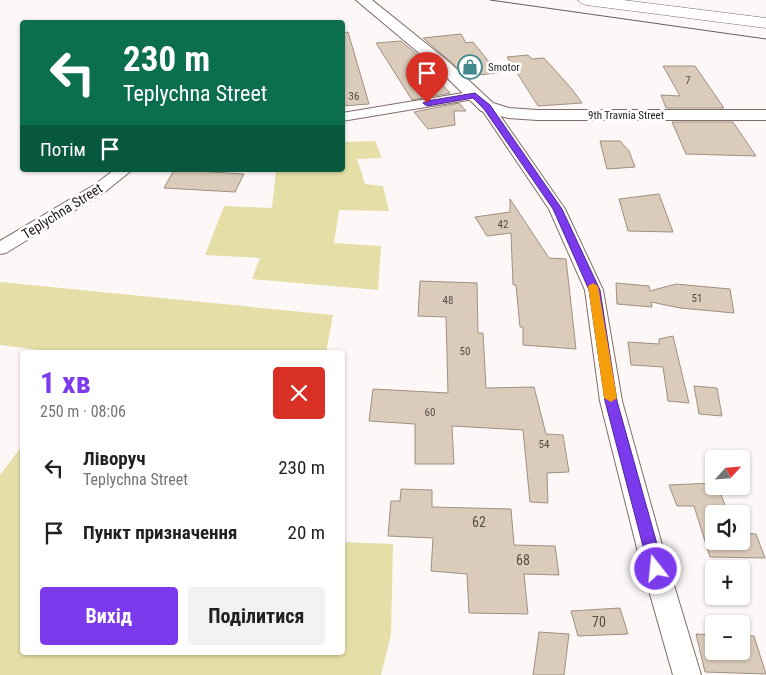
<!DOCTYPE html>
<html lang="uk">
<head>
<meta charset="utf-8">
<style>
	body { margin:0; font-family:"Roboto Condensed",sans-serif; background:#f2f2f2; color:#202124; height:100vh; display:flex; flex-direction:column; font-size:19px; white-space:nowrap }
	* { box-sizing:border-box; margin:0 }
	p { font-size:16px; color:#757577 }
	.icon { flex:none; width:28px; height:28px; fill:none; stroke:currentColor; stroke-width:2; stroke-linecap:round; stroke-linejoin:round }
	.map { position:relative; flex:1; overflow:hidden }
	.drawer { position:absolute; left:20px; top:350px; width:325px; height:305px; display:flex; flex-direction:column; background:#fff; border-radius:5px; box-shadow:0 1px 4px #0004 }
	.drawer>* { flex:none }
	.top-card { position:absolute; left:20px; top:20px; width:325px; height:152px; border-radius:5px; box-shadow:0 1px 4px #0004; background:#0b6e4f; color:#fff; overflow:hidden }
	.needle { width:32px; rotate:64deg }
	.tools { position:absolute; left:705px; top:450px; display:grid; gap:10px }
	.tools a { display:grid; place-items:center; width:45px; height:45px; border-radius:5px; background:#fff; box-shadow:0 1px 4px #0004; font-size:25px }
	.pin { position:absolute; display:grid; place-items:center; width:42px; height:42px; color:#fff; margin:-51px -21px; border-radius:50% 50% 50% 0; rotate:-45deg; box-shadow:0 0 5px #0007 }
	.pin .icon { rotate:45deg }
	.me { position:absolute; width:55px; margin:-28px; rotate:344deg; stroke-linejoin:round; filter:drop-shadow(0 0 4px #0008) }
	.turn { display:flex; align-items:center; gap:18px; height:105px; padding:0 20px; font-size:22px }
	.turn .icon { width:65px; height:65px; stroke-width:2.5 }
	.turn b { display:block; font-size:35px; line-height:42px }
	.then { display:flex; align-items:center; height:48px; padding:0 20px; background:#0003; gap:10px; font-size:19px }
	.round { display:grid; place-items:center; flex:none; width:52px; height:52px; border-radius:5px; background:#f2f2f2 }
	.summary { display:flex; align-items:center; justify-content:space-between; height:85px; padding:0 20px }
	h1 { font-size:30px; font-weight:700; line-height:38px; color:#7c3aed }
	.action { display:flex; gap:10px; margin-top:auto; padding:10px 20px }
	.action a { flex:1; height:58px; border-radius:5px; background:#7c3aed; color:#fff; font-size:20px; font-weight:700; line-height:58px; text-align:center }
	.action a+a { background:#f2f2f2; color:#202124 }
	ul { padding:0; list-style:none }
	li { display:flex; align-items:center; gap:15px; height:65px; padding:0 20px }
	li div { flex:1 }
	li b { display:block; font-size:19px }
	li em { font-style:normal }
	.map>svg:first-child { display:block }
	.green { fill:#e6dea7 }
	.building { fill:#dbcbbb; stroke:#9f9080 }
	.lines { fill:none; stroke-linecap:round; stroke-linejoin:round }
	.minor-casing { stroke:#816c66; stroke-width:2 }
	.tertiary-casing { stroke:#816c66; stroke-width:2 }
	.secondary-casing { stroke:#816c66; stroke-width:1 }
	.minor { fill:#fff; fill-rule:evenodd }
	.tertiary { fill:#fff; fill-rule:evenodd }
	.secondary { fill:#fff; fill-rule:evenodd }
	.tram { stroke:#645c5a; stroke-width:1 }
	.route { fill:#7c3aed; stroke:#51269a }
	.slow { fill:#f59e0b }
	.labels { text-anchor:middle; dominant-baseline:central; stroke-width:5; stroke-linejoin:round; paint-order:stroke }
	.far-poi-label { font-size:11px; fill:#2a211f; stroke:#fff; text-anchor:start }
	.number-label { font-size:11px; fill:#564c46 }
	.far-street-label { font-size:11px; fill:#2a211f; stroke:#fff }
	.street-label { font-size:14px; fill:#2a211f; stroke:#fff }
	.near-number-label { font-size:14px; fill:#564c46 }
</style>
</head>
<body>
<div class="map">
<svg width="766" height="675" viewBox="0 0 766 675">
	<rect width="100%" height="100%" fill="#fdf8f7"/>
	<path class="green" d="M375,141L382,158L357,159L365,184L383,186L389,211L339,210L334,243L381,246L378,290L252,279L260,258L205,255L224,206L272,208L276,170H342L343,142Z
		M0,282L333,315L326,352H56L0,345Z
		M22,446V652H342L343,542L393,544L391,634L381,675H0V475Z"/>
	<path class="building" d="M348,32L369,104L342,106V33Z
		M461,34L466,43L473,42L498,73L467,76L423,38Z
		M401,41L445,78L437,79L450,93L412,100L376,43Z
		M528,55L532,59L544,58L571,88L582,103L538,106L507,57Z
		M663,66H695L724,108H666L661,95L680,96Z
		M459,103L466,111H454L455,125L428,129L414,112Z
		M672,122H733L756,156L686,154Z
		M600,141H620L629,151L635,167L607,169Z
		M174,170H178L244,174L235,192L164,188Z
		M659,194L673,232L628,231L619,199Z
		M510,199L549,258L566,259L576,349L523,345V327H520L516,285H513L511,233L487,236L475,217L510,212Z
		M420,281L477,283L478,333H483L486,388L534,387L546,434L563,435L569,472L547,473L548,503L530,502L523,430L452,426L454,464H415V424L369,421L373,389L448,393L446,317L418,316Z
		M616,283L649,286L650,291L676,284L730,289L734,313L680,308L651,302L652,307L617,304Z
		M673,336L689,403L668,401L663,367L631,365L628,342L659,344V339Z
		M694,386L717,388L722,416L699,414Z
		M714,483V486H717L729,514H714V541H741V533L756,534L765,558L710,557L694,506H677L669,485Z
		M401,489L432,490V507L511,509L514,545L555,546L559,575L524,574L528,614L469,613L467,574L431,571L433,538L388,536L391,501H400Z
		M620,608L628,634L578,636L571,611Z
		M539,632L569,634L564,675H533Z
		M696,634L714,635V651H741V636H754L766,674L705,672Z"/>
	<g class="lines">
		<g class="minor-casing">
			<path id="minor" d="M475,91L482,95L480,98L342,121V113Z
				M487,103L492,104L565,209L603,290L622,401L664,552L701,675H673L638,552L600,401L585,290L549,209L480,107Z
				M114,170H132L106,191L6,253L0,254V241L94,185Z"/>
		</g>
		<g class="tertiary-casing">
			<path id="tertiary" d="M356,0H372L449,62L493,103L509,108L537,110H766V120H537L508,118L481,111L437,68Z"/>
		</g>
		<g class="secondary-casing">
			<path id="secondary" d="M578,0H623L766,18V28L586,5L581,3Z"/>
		</g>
		<use href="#minor" class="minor"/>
		<use href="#tertiary" class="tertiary"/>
		<use href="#secondary" class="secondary"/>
		<path class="tram" d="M490,0L766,39"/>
	</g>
	<path class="route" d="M475,93L490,105L562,209L600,290L617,401L664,569L661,573L656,575L651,573L649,569L605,401L589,290L553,209L484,109L473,98L427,106L423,103L427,101Z"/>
	<path class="slow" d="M593,283L598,286L617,398L611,402L604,398L588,286Z"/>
	<defs>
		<g id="shop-ring" transform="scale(1.25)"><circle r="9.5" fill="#fff" stroke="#40888c" stroke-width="1.5"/><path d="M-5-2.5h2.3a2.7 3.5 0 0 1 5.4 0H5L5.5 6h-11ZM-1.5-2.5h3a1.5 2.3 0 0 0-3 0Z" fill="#40888c"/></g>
	</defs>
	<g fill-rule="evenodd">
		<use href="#shop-ring" x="470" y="67"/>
	</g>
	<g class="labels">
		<g class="far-poi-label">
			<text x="488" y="67">Smotor</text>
		</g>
		<g class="number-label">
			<text x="688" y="80">7</text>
			<text x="354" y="96">36</text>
			<text x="503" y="224">42</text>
			<text x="697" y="298">51</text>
			<text x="448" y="300">48</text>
			<text x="465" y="351">50</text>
			<text x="430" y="412">60</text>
			<text x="544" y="444">54</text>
		</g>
		<g class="far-street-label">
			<text x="626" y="115">9th Travnia Street</text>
		</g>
		<g class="street-label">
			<text transform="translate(62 211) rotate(-32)">Teplychna Street</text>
		</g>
		<g class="near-number-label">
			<text x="479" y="522">62</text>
			<text x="523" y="560">68</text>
			<text x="599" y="622">70</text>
		</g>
	</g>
</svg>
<div class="tools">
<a><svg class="needle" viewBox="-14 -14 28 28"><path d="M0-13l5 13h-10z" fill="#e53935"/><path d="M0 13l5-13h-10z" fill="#757577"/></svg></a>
<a><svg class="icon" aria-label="sound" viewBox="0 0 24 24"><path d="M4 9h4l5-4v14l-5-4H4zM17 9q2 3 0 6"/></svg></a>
<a>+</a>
<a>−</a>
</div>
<div class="pin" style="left:427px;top:103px;background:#d93025"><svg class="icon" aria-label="arrive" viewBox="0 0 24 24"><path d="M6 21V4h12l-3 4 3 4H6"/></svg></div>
<svg class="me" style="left:656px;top:569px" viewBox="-20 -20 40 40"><circle r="17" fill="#7c3aed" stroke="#fff" stroke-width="3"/><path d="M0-11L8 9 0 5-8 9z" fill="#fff"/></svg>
<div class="top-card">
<div class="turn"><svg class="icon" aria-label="left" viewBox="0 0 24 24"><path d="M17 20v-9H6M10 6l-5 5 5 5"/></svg><div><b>230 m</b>Teplychna Street</div></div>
<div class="then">Потім<svg class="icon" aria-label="arrive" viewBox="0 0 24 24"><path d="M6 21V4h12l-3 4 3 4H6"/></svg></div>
</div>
<section class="drawer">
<div class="summary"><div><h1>1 хв</h1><p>250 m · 08:06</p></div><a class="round" style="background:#d93025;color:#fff"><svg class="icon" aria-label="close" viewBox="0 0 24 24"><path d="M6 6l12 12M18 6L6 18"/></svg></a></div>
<ul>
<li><svg class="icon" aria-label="left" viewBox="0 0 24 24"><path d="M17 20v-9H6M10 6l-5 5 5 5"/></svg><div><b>Ліворуч</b><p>Teplychna Street</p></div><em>230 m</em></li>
<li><svg class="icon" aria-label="arrive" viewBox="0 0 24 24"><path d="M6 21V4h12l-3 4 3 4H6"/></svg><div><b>Пункт призначення</b></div><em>20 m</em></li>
</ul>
<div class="action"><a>Вихід</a><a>Поділитися</a></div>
</section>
</div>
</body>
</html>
